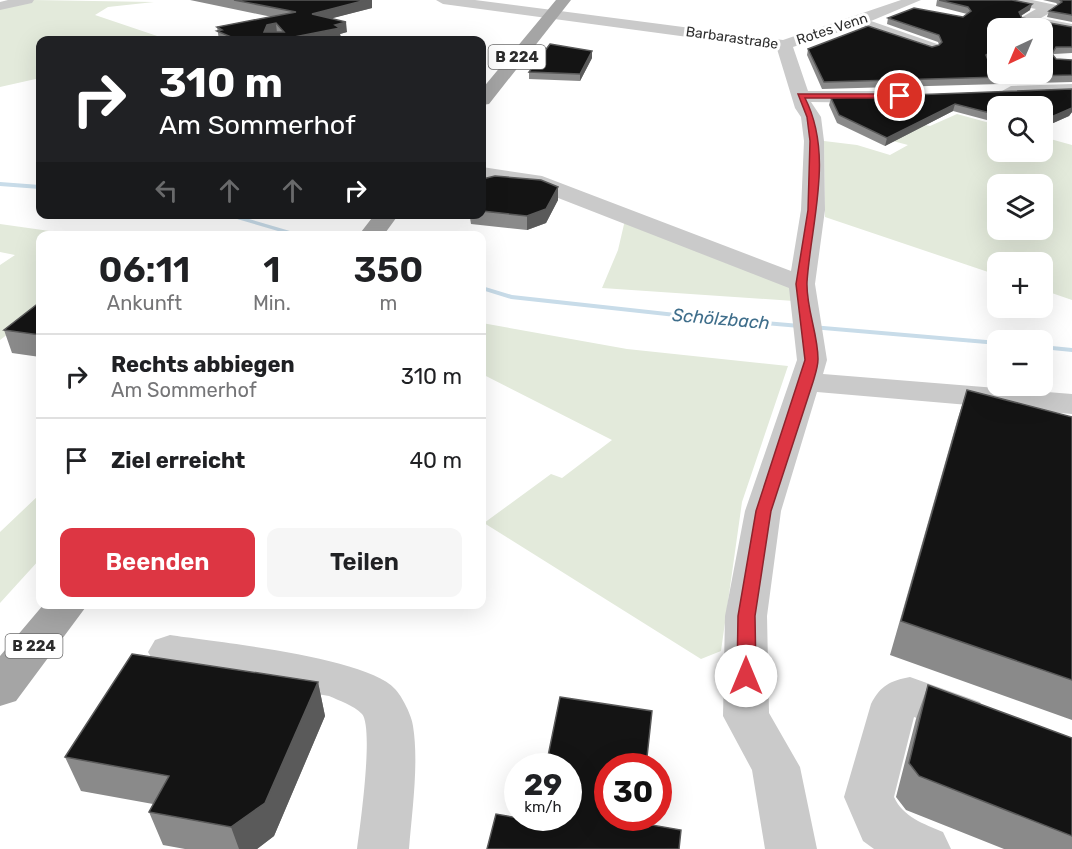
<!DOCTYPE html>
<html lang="de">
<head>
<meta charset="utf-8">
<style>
	body { margin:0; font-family:Rubik,sans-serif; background:#f6f6f6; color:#202124; height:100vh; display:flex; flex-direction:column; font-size:22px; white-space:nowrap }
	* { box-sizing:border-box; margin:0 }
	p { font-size:20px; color:#757577 }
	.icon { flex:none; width:33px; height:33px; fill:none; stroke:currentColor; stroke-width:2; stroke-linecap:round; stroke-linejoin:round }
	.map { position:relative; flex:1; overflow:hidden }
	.sheet { position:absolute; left:36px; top:231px; width:450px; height:378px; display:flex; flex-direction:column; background:#fff; border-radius:12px; box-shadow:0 6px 24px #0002 }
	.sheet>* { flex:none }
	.guide { position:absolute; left:36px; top:36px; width:450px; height:183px; border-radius:12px; box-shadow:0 6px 24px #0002; background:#202124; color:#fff; overflow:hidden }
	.needle { width:39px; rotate:224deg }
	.buttons { position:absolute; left:987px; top:18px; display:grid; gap:12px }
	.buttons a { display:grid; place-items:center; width:66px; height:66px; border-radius:12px; background:#fff; box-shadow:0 6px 24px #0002; font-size:30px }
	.speed { position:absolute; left:504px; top:753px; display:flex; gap:12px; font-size:30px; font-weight:700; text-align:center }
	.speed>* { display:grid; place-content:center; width:78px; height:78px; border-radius:50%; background:#fff; box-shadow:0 6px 24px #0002; line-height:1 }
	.speed small { font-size:15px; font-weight:400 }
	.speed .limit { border:9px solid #d22; background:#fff; color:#111 }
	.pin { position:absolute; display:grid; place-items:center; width:51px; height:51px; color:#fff; margin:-26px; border:3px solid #fff; border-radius:50%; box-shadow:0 2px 6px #0007 }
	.me { position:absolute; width:66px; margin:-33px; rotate:0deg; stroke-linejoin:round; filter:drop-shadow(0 0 4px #0008) }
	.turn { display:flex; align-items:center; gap:21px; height:126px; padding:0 24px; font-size:27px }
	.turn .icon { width:78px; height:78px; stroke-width:2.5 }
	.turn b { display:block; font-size:42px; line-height:51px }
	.lanes { display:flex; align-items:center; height:57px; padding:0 24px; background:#0003; justify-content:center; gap:30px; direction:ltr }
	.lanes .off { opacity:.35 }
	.eta { display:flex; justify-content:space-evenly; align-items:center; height:102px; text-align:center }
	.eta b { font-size:36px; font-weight:600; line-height:42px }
	.cta { display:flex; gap:12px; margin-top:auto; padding:12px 24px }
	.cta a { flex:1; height:69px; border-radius:12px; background:#dd3643; color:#fff; font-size:24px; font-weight:600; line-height:69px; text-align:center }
	.cta a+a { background:#f6f6f6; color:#202124 }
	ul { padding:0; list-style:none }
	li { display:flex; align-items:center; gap:18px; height:84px; padding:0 24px; border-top:2px solid #e0e0e0 }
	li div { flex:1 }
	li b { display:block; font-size:22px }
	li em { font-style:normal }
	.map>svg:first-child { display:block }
	.green { fill:#e3eadb; fill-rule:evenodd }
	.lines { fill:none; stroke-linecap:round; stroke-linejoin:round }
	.stream { fill:#c8dce9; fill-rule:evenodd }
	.minor { fill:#cacaca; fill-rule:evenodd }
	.major { fill:#a5a5a5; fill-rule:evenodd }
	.wall { fill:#8a8a8a; fill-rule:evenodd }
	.shaded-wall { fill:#5a5a5a }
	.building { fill:#141414; stroke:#5a5a5a; stroke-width:1.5; fill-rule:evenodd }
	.route { fill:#dd3643; stroke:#90232c; stroke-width:1.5 }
	.labels { text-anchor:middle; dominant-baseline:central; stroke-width:6; stroke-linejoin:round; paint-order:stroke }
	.far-street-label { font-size:14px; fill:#2d2d2d; stroke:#fff }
	.shield { fill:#fff; stroke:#6c6c6c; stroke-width:1.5 }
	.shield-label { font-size:15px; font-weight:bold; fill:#2d2d2d }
	.water-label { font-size:18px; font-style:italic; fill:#3f6e8b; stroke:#fff }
</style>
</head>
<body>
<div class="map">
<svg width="1072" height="849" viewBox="0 0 1072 849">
	<rect width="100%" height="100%" fill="#fff"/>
	<path class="green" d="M33,0L154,2L108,7L95,15L169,40H40V78L0,87V8Z
		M957,114L997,125L998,152H1042L1043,137L1072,145V300L1043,290L1042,262H998L997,275L825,217L824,141L857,145L890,155L908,145L889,140L920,124L930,126ZM998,184H1042V230H998Z
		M625,220L791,285L794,301L602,288L618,250Z
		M0,224L78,235L40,236V310L0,340V265L15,255L0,252Z
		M482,323L627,349L788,366L742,502L721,651L701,659L484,523L551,474L562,478L612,440L482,374Z
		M40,494V559L0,603V532Z"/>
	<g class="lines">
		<path class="stream" d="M0,182L40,185V189L0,186Z
			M220,214H232L307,236H295Z
			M482,286L512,295L694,315L998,341V345L694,319L511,299L482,290Z
			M1042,345L1072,348V352L1042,349Z"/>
		<path class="minor" d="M8,0H34L32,3L0,10V2Z
			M436,0H475L783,40L901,0H921L871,21L937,44L939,47L937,50H925L857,26L793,47L808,91H884L893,97L884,103L811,102L821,117L824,141L825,210L815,284L827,360L823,374L1072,394V414L817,392L781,511L767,616L769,713L800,767L817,849H765L752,770L723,716L725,616L745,511L797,360L789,288L530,187L482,180V167L542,176L791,271L801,210L804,141L801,117L795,108L777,49L443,4Z
			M1004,0H1032L1056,5L1058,8L1041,18L1072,24V32L1021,22L1019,19L1036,9L1006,3Z
			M1072,84V94L1011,96L1002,91L1011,86Z
			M170,635C216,642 367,657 395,689C402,696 412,716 413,726C419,763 412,811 409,849H357C360,827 374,728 362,714C353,705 340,701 329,696L170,669L155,664L148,652L155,640Z
			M910,677L980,702L987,716L980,730L964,735L914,717L894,797C903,817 924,824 943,832L951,849H874L863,841L844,797L871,704C881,685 890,681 910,677Z"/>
		<path class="major" d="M556,0H571L489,104L482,105V89Z
			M375,214H399L383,236H358Z
			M44,604H88L16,701L0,706V656Z"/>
	</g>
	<path class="wall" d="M190,0H372V8L332,18L347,32L340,34L341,38L328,40H219L217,27L272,17Z
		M937,0L1030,10L1021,16L1022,18L1072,27V53L1054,54L1053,55L1056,59L1072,60V82L822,89L807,55L808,49L932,47L939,45L938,42L887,24L888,18L963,17L967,14L936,6ZM998,28L1042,74L989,62L988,60L993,56L998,57Z
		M1043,0H1072V22L1047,17L1049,11L1058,5L1056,3Z
		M592,58L580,81L529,79V72Z
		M1072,89V112L1069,116L1042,128V106H998V123L953,111L885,146L837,123L829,105L831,98Z
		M482,179L558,187V200L546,223L527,230L471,224L470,218L461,217V214H482Z
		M40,302V357L12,353L4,330Z
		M967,390L1072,417V720L890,655L957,421Z
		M367,604H392L390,608Z
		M318,682L325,716L274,836L257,849H185L163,845L149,812L153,804L81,791L65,757Z
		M928,685L1072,738V849H1004L906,810L896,797L916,719Z"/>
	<path class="shaded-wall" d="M366,0H372V8L314,23L312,14Z
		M1032,4L1030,10L1017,18L1019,12Z
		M346,22L347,32L340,34L341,38L328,40H279Z
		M276,23L277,33L264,32L267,25Z
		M995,49L993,56L984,62L986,55Z
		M592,51V58L580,81V74Z
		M955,104L953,111L885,146L887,138Z
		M1072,108V112L1069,116L1042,128V121Z
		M558,187V200L546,223L527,230V216Z
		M318,682L325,716L274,836L257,849H239L231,827Z"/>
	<path class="building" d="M234,0H366L312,14L346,22L335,25L340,28L279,40H238L217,31L222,30L217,27L296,12ZM276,23L284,32H264L267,25Z
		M939,0H1012L1032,4L1019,12L1022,18L1072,27V47H1056L1052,54L1056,59L1072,60V75L824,82L808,49L868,26L932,47L939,45L942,42L939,35L888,18L914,8L963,17L971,11L968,7ZM998,28H1042V74H998V64L989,62L986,55L995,49L998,50Z
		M1060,0H1072V15L1049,11L1062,2Z
		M550,44L592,51L580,74L529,72Z
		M1072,89V108L1042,121V106H998V115L955,104L887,138L839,115L831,98Z
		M495,176L541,180L558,187L546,209L527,216L482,211V179Z
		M40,302V335L4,330Z
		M967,390L1072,417V680L901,621Z
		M132,654L318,682L265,803L231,827L149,812L169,776L65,757Z
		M928,685L1072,738V836L919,776L909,763Z
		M560,697L652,711L646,766H608V818H641L640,823L681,830L679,849H487L496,814L535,821L536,818H568V766H546Z"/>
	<path class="route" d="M798,94H900L904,96L900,98H805C834,155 811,222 807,282C806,308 818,334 818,359C818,367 815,375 813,382L771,511L755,616L756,676L753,681L746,684L740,681L737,676L738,616L756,511L805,360L796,284L808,210L810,141L807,117Z"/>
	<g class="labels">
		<g class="far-street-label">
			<text transform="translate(832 29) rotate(-18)">Rotes Venn</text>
			<text transform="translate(732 38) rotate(8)">Barbarastraße</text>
		</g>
		<g class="shield">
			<rect x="488.5" y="45" width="57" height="24" rx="4.5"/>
			<rect x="5.5" y="634" width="57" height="24" rx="4.5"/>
		</g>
		<g class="shield-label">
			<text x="517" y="57">B 224</text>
			<text x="34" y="646">B 224</text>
		</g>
		<g class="water-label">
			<text transform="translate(721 319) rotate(5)">Schölzbach</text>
		</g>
	</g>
</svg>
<div class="buttons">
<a><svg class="needle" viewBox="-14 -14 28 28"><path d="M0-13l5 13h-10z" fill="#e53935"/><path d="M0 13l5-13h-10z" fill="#757577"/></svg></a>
<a><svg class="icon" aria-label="search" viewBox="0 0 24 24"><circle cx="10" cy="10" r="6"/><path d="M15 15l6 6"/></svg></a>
<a><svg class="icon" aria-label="layers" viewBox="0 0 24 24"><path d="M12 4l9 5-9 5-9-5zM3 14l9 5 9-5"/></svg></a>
<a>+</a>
<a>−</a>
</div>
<div class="speed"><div>29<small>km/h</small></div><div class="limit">30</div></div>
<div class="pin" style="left:900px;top:96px;background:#d93025"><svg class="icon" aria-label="arrive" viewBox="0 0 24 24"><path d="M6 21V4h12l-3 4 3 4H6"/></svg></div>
<svg class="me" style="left:746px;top:676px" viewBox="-20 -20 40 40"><circle r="19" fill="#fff"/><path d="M0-13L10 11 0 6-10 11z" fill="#dd3643"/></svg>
<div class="guide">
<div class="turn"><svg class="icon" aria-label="right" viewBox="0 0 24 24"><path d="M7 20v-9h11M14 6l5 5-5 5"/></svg><div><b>310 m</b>Am Sommerhof</div></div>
<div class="lanes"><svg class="icon off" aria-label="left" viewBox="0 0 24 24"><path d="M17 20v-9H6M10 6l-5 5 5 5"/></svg><svg class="icon off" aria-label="ahead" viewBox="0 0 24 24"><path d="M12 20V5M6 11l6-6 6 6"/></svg><svg class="icon off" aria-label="ahead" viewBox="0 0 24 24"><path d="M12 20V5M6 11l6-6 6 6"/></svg><svg class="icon" aria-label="right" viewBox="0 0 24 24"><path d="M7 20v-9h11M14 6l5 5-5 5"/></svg></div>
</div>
<section class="sheet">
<div class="eta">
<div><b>06:11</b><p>Ankunft</p></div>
<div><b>1</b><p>Min.</p></div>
<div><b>350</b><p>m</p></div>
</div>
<ul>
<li><svg class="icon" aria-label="right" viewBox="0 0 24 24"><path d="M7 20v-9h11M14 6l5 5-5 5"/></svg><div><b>Rechts abbiegen</b><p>Am Sommerhof</p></div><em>310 m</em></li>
<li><svg class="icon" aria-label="arrive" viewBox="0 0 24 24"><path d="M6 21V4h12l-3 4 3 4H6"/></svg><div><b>Ziel erreicht</b></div><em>40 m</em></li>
</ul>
<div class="cta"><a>Beenden</a><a>Teilen</a></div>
</section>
</div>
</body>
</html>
